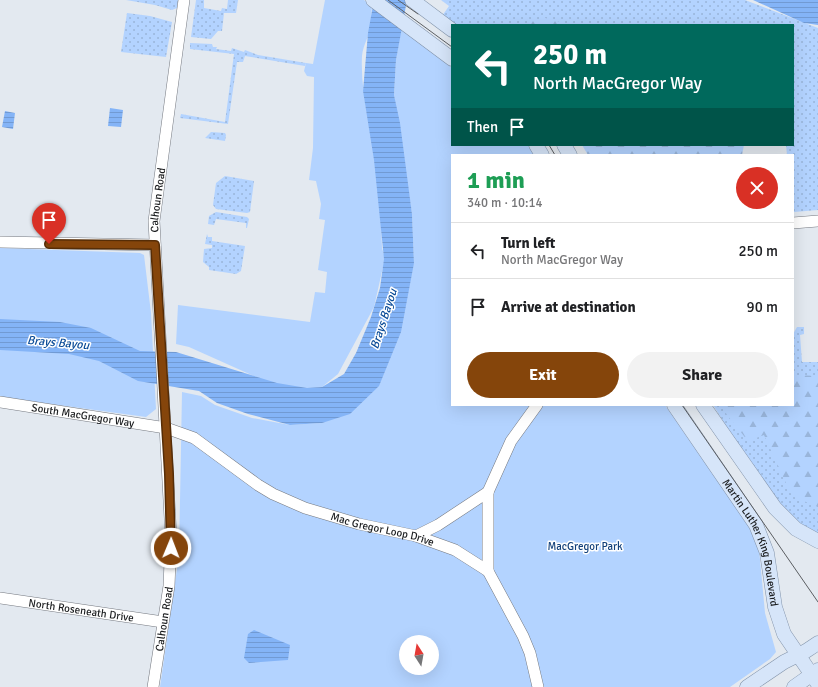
<!DOCTYPE html>
<html lang="en">
<head>
<meta charset="utf-8">
<style>
	body { margin:0; font-family:Signika,sans-serif; background:#f2f2f2; color:#202124; height:100vh; display:flex; flex-direction:column; font-size:15px; white-space:nowrap }
	* { box-sizing:border-box; margin:0 }
	p { font-size:13px; color:#757577 }
	.icon { flex:none; width:22px; height:22px; fill:none; stroke:currentColor; stroke-width:2; stroke-linecap:round; stroke-linejoin:round }
	.map { position:relative; flex:1; overflow:hidden }
	.details { position:absolute; left:451px; top:154px; width:343px; height:252px; display:flex; flex-direction:column; background:#fff; border-radius:0px; box-shadow:0 4px 16px #0002 }
	.details>* { flex:none }
	.top-card { position:absolute; left:451px; top:24px; width:343px; height:122px; border-radius:0px; box-shadow:0 4px 16px #0002; background:#00695c; color:#fff; overflow:hidden }
	.needle { width:26px; rotate:349deg }
	.controls { position:absolute; left:399px; top:635px; display:grid; gap:8px }
	.controls a { display:grid; place-items:center; width:40px; height:40px; border-radius:50%; background:#fff; box-shadow:0 4px 16px #0002; font-size:20px }
	.pin { position:absolute; display:grid; place-items:center; width:34px; height:34px; color:#fff; margin:-41px -17px; border-radius:50% 50% 50% 0; rotate:-45deg; box-shadow:0 0 4px #0007 }
	.pin .icon { rotate:45deg }
	.me { position:absolute; width:44px; margin:-22px; rotate:1deg; stroke-linejoin:round; filter:drop-shadow(0 0 3px #0008) }
	.turn { display:flex; align-items:center; gap:14px; height:84px; padding:0 16px; font-size:18px }
	.turn .icon { width:52px; height:52px; stroke-width:2.5 }
	.turn b { display:block; font-size:28px; line-height:34px }
	.then { display:flex; align-items:center; height:38px; padding:0 16px; background:#0003; gap:8px; font-size:15px }
	.round { display:grid; place-items:center; flex:none; width:42px; height:42px; border-radius:21px; background:#f2f2f2 }
	.overview { display:flex; align-items:center; justify-content:space-between; height:68px; padding:0 16px }
	h1 { font-size:24px; font-weight:700; line-height:30px; color:#1e9e55 }
	.action { display:flex; gap:8px; margin-top:auto; padding:8px 16px }
	.action a { flex:1; height:46px; border-radius:24px; background:#85450b; color:#fff; font-size:16px; font-weight:700; line-height:46px; text-align:center }
	.action a+a { background:#f2f2f2; color:#202124 }
	ul { padding:0; list-style:none }
	li { display:flex; align-items:center; gap:12px; height:56px; padding:0 16px; border-top:1px solid #e0e0e0 }
	li div { flex:1 }
	li b { display:block; font-size:15px }
	li em { font-style:normal }
	.map>svg:first-child { display:block }
	.grass { fill:url(#grass-dots) }
	.forest { fill:url(#forest-firs) }
	.green { fill:#b3d3ff; fill-rule:evenodd }
	.water { fill:url(#water-rules) }
	.lines { fill:none; stroke-linecap:round; stroke-linejoin:round }
	.minor-casing { stroke:#757980; stroke-width:12 }
	.major-casing { stroke:#8293aa; stroke-width:15 }
	.minor { stroke:#fff; stroke-width:11 }
	.major { stroke:#d6e5f9; stroke-width:14 }
	.tram { stroke:#5b5e62; stroke-width:1 }
	.route-casing { stroke:#562d07; stroke-width:10 }
	.route { stroke:#85450b; stroke-width:7 }
	.labels { text-anchor:middle; dominant-baseline:central; stroke-width:3; stroke-linejoin:round; paint-order:stroke }
	.street-label { font-size:11px; fill:#1b1d1f; stroke:#fff }
	.park-label { font-size:11px; fill:#12407a; stroke:#fff }
	.water-label { font-size:12px; font-style:italic; fill:#0a4b97; stroke:#fff }
</style>
</head>
<body>
<div class="map">
<svg width="818" height="687" viewBox="0 0 818 687">
	<defs>
		<pattern id="grass-dots" width="8" height="8" patternUnits="userSpaceOnUse"><rect width="8" height="8" fill="#b3d3ff"/><path d="M2 2h.1M6 6h.1" fill="none" stroke="#99b5da" stroke-width="1.8" stroke-linecap="round"/></pattern>
		<pattern id="forest-firs" width="22" height="20" patternUnits="userSpaceOnUse"><rect width="22" height="20" fill="#b3d3ff"/><path d="M5 1l3.5 6h-7zM16 11l3.5 6h-7z" fill="#99b5da"/></pattern>
		<pattern id="water-rules" width="6" height="5" patternUnits="userSpaceOnUse"><rect width="6" height="5" fill="#84b4f7"/><path d="M0 2.5h6" fill="none" stroke="#719ad3"/></pattern>
	</defs>
	<rect width="100%" height="100%" fill="#e3e9f0"/>
	<path class="grass" d="M126,0H178L177,8L172,10L155,5Z
		M196,0H204V8L221,11L222,8L227,9L228,0H238L236,13H224L222,31H218L211,39L191,37Z
		M441,0H745L818,28V210L794,212L793,155H787L786,145H793V25H454L442,16L449,6Z
		M127,13L150,16L172,22L166,57L121,52Z
		M190,43L212,44L213,47H217L216,49L231,51L232,48L244,52L245,50L258,55L306,63L305,66L245,56L243,62H237L228,124L180,118L181,114L225,122L234,54L190,49Z
		M211,132L225,133L226,135L225,141L205,138Z
		M225,176L254,181L250,212L247,213L216,209L213,205L216,183Z
		M216,212L247,217L249,219L247,228H246V223L216,219L214,225L208,224L209,216Z
		M207,234L208,237H212V241L245,246L241,271L236,274L209,270V267L203,262L204,249L212,248V245L205,244Z
		M797,327H804V334L800,335L802,362H818V534L795,521L786,513L745,456L713,405H793V334Z"/>
	<path class="forest" d="M545,18L573,25H529L530,21Z
		M582,145H744L742,155H588Z
		M793,375L818,376V507L792,496L764,435L748,441L727,415L722,405H793Z"/>
	<path class="green" d="M325,0H364L372,6C371,13 372,18 371,24C370,36 363,44 362,56C360,96 373,135 378,175C381,199 381,224 382,248L385,258L374,307L338,374L322,387L299,391L274,385L189,347L176,344L178,305L310,322L315,292L325,293L327,272L318,270L325,220L319,219L321,204L316,181L309,180L313,148L314,77L307,76L304,71L306,63L313,64Z
		M401,27L452,68V145H528L534,155H452V405H665L748,525L759,549L765,613L776,652L770,659L730,687H160L179,555L182,392L201,396L215,405L252,418L290,425L322,423L414,263L412,214L394,95L396,60ZM406,642H432V668H406Z
		M0,248L140,253L144,255L151,313L156,409L146,417L0,397Z"/>
	<path class="water" d="M374,0H407L396,60L394,95L400,123L412,214L414,263L401,332L379,386L350,414L322,423L290,425L248,414L217,403L199,391L138,381L99,361L69,354L0,350V319L60,322L91,328L140,351L176,352L277,383L307,388L322,387L344,374L356,353L371,317L380,288L384,259L374,160L363,91L368,33Z
		M753,0H818V25L804,23Z
		M110,108L123,110L121,127L108,126Z
		M5,111L15,113L13,129L2,127Z
		M254,630L290,645L288,660L249,663L244,658L248,634Z"/>
	<g class="lines">
		<g class="minor-casing">
			<g id="minor">
				<path d="M793,223L818,221"/>
				<path d="M0,242L155,245"/>
				<path id="s1" d="M0,402L166,428L194,438L258,485L273,494L305,508L359,524L416,536L455,550L488,571L523,636L530,653L538,687"/>
				<path d="M416,536L438,525L488,492L511,441L537,405"/>
				<path d="M488,571V492"/>
				<path id="s2" d="M0,598L163,622"/>
				<path id="s3" d="M153,687L169,586L171,537L154,221L184,0"/>
			</g>
		</g>
		<g class="major-casing">
			<g id="major">
				<path d="M373,0L452,59"/>
				<path d="M412,0L452,30"/>
				<path d="M536,145L542,155"/>
				<path d="M564,145L570,155"/>
				<path id="s4" d="M674,405L756,525L767,553L775,607L784,634L818,684"/>
				<path d="M703,405L775,508L796,529L818,541"/>
				<path d="M747,687L784,662L806,651L818,643"/>
				<path d="M794,687L818,670"/>
			</g>
		</g>
		<use href="#minor" class="minor"/>
		<use href="#major" class="major"/>
		<path class="tram" d="M388,0L452,47
			M398,0L418,14
			M549,145L555,155
			M682,405L818,602"/>
	</g>
	<g class="lines">
		<g class="route-casing">
			<path id="route" d="M49,244L155,245L169,474L171,548"/>
		</g>
		<use href="#route" class="route"/>
	</g>
	<g class="labels">
		<g class="street-label">
			<text stroke="none"><textPath href="#s3" startOffset="489">Calhoun Road</textPath></text>
			<text stroke="none"><textPath href="#s1" startOffset="84">South MacGregor Way</textPath></text>
			<text stroke="none"><textPath href="#s1" startOffset="410">Mac Gregor Loop Drive</textPath></text>
			<text stroke="none"><textPath href="#s4" startOffset="160">Martin Luther King Boulevard</textPath></text>
			<text stroke="none"><textPath href="#s2" startOffset="82">North Roseneath Drive</textPath></text>
			<text stroke="none"><textPath href="#s3" startOffset="69">Calhoun Road</textPath></text>
		</g>
		<g class="park-label">
			<text x="585" y="546">MacGregor Park</text>
		</g>
		<g class="water-label">
			<text transform="translate(384 319) rotate(-72)">Brays Bayou</text>
			<text transform="translate(58 343) rotate(5)">Brays Bayou</text>
		</g>
	</g>
</svg>
<div class="controls">
<a><svg class="needle" viewBox="-14 -14 28 28"><path d="M0-13l5 13h-10z" fill="#e53935"/><path d="M0 13l5-13h-10z" fill="#757577"/></svg></a>
</div>
<div class="pin" style="left:49px;top:244px;background:#d93025"><svg class="icon" aria-label="arrive" viewBox="0 0 24 24"><path d="M6 21V4h12l-3 4 3 4H6"/></svg></div>
<svg class="me" style="left:171px;top:548px" viewBox="-20 -20 40 40"><circle r="17" fill="#85450b" stroke="#fff" stroke-width="3"/><path d="M0-11L8 9 0 5-8 9z" fill="#fff"/></svg>
<div class="top-card">
<div class="turn"><svg class="icon" aria-label="left" viewBox="0 0 24 24"><path d="M17 20v-9H6M10 6l-5 5 5 5"/></svg><div><b>250 m</b>North MacGregor Way</div></div>
<div class="then">Then<svg class="icon" aria-label="arrive" viewBox="0 0 24 24"><path d="M6 21V4h12l-3 4 3 4H6"/></svg></div>
</div>
<section class="details">
<div class="overview"><div><h1>1 min</h1><p>340 m · 10:14</p></div><a class="round" style="background:#d93025;color:#fff"><svg class="icon" aria-label="close" viewBox="0 0 24 24"><path d="M6 6l12 12M18 6L6 18"/></svg></a></div>
<ul>
<li><svg class="icon" aria-label="left" viewBox="0 0 24 24"><path d="M17 20v-9H6M10 6l-5 5 5 5"/></svg><div><b>Turn left</b><p>North MacGregor Way</p></div><em>250 m</em></li>
<li><svg class="icon" aria-label="arrive" viewBox="0 0 24 24"><path d="M6 21V4h12l-3 4 3 4H6"/></svg><div><b>Arrive at destination</b></div><em>90 m</em></li>
</ul>
<div class="action"><a>Exit</a><a>Share</a></div>
</section>
</div>
</body>
</html>
